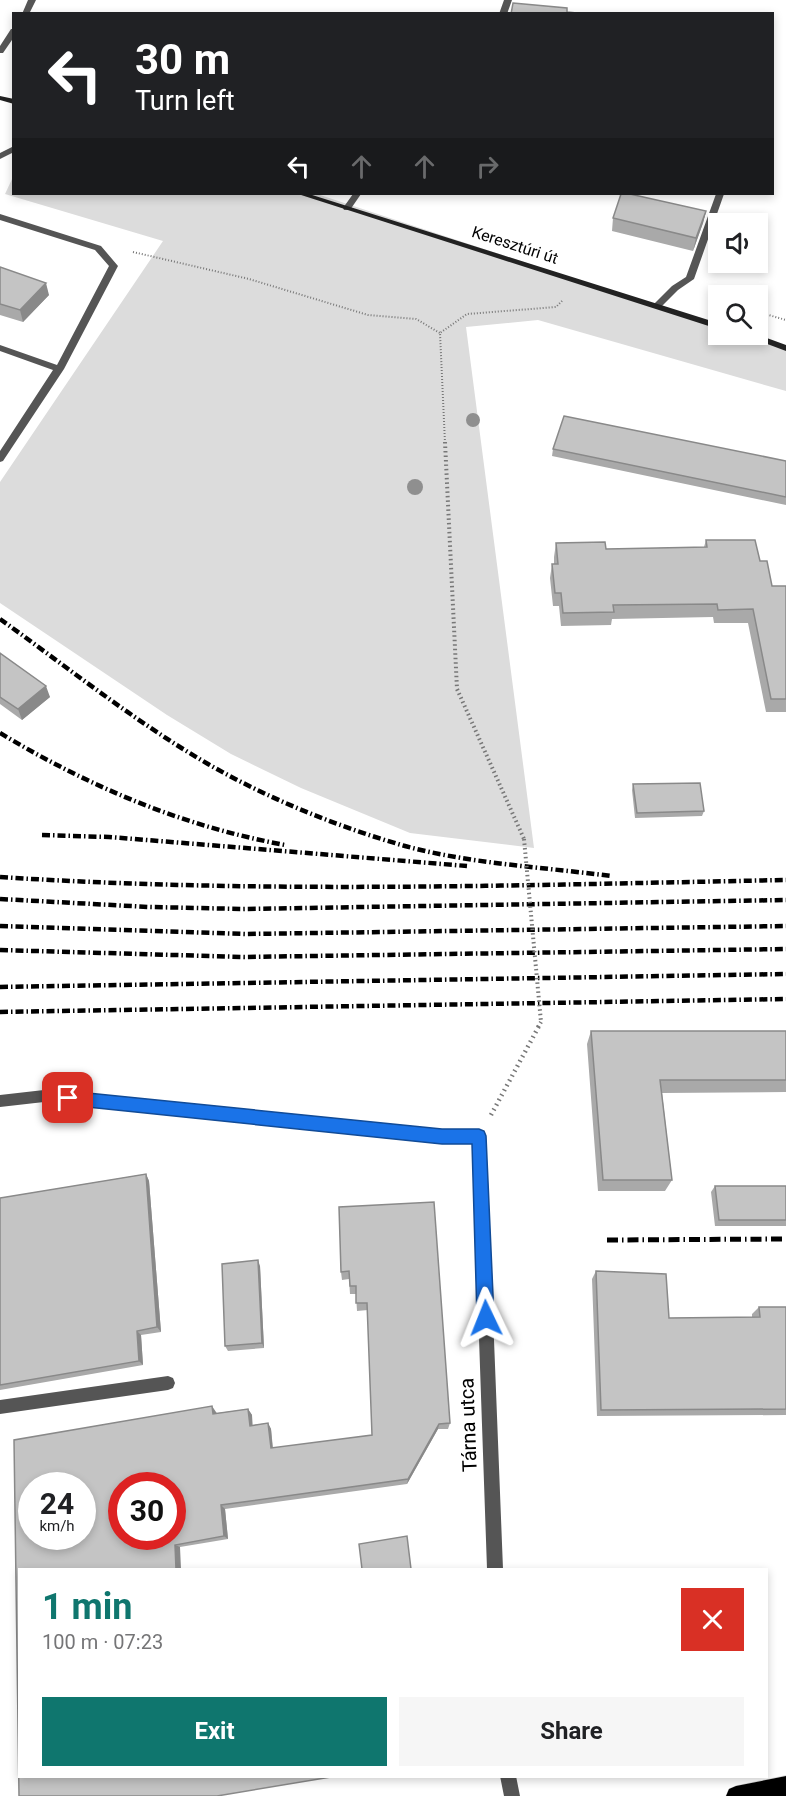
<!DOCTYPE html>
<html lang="en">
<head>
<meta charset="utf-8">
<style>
	body { margin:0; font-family:Roboto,sans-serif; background:#f6f6f6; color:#202124; height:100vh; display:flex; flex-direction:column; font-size:22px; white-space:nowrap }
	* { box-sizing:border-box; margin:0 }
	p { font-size:20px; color:#757577 }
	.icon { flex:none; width:33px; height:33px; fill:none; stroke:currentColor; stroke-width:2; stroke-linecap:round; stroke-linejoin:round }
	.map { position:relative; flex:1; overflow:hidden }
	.details { position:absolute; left:18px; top:1568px; width:750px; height:210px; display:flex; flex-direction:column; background:#fff; border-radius:0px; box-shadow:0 3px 9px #0003 }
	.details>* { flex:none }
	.hud { position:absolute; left:12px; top:12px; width:762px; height:183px; border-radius:0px; box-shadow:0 3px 9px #0003; background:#202124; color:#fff; overflow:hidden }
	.controls { position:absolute; left:708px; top:213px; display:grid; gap:12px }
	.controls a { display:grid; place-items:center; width:60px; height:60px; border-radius:0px; background:#fff; box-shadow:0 3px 9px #0003; font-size:30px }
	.speed { position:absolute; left:18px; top:1472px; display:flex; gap:12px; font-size:30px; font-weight:700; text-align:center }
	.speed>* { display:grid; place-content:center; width:78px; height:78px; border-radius:50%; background:#fff; box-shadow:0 3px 9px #0003; line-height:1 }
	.speed small { font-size:15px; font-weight:400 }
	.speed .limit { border:9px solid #d22; background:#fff; color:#111 }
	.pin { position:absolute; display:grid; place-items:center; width:51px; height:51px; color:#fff; margin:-26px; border-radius:12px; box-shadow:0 3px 9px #0006 }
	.me { position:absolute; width:66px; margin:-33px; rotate:358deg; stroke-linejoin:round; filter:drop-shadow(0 0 4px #0008) }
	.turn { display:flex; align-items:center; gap:21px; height:126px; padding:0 24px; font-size:27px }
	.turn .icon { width:78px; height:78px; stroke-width:2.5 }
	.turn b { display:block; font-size:42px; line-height:51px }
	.lanes { display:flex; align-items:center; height:57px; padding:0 24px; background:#0003; justify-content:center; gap:30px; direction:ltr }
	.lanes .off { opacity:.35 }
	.round { display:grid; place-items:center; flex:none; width:63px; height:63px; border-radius:0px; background:#f6f6f6 }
	.summary { display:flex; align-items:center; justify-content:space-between; height:102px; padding:0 24px }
	h1 { font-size:36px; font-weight:700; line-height:45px; color:#0f766e }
	.primary-button { display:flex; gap:12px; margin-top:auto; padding:12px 24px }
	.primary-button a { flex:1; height:69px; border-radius:0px; background:#0f766e; color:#fff; font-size:24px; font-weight:700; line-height:69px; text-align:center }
	.primary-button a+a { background:#f6f6f6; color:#202124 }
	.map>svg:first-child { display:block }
	.green { fill:#dcdcdc }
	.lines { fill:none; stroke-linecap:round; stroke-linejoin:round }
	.primary-casing { stroke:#dbdbdb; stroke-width:1 }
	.path-far2 { stroke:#777; stroke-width:2; stroke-dasharray:1 2; stroke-linecap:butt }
	.path-far1 { stroke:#777; stroke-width:4; stroke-dasharray:1.5 3; stroke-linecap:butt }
	.path { stroke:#777; stroke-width:4.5; stroke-dasharray:1.5 4; stroke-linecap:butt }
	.service { fill:#555; fill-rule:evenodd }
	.minor { fill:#555; fill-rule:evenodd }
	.secondary { fill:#222; fill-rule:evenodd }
	.primary { fill:#000; fill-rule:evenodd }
	.rail-far1 { stroke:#000; stroke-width:4.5; stroke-dasharray:8 3 1.5 3; stroke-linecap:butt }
	.rail { stroke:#000; stroke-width:5; stroke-dasharray:11 4 1.5 4; stroke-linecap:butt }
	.path-bridge { stroke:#777; stroke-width:4; stroke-dasharray:1.5 3; stroke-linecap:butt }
	.tree { fill:#8f8f8f }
	.wall { fill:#a9a9a9 }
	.shaded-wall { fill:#898989 }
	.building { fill:#c4c4c4; stroke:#898989; stroke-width:1.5; fill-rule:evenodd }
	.route { fill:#1a73e8; stroke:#114b97; stroke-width:1.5 }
	.labels { text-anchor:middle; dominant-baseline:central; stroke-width:4.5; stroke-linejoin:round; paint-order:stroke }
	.far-street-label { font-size:16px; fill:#000; stroke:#fff }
	.street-label { font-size:20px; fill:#000; stroke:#fff }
</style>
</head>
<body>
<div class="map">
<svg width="786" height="1796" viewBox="0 0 786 1796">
	<rect width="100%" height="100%" fill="#fff"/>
	<path class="green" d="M13,177L14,194H317L718,326V334L745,335L786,348V391L538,320L466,327L534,848L410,833L301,788L231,754L167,715L0,603V482L163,241L5,194Z"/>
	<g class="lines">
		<g class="primary-casing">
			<path id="primary" d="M786,1776V1796H726L729,1789L736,1786Z"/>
		</g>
		<path class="path-far2" d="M133,252L249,279L368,315L416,319L440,333
			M758,312L786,320
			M445,443L440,333L467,314L556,307L563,300"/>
		<path class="path-far1" d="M445,442L457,689L524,839
			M538,1027L541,1022"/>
		<path class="path" d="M491,1115L539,1026"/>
		<path class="service" d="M28,0H36L29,14H22Z
			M504,0H512L507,14H499Z
			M11,29H14V37L3,53H0V46Z
			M353,194H361L350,210H344L343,208Z
			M716,194H724L694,279L678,290L660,308H654V304L672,286L686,277Z
			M44,1090L443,1131L479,1130L484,1132L486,1136L484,1140L479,1142L443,1143L44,1102L0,1107V1095Z
			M168,1376L173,1378L175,1383L173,1388L168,1390L0,1414V1400Z"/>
		<path class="minor" d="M14,146V152L0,159V153Z
			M0,214L101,246L118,266L64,369L3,461L0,462V451L53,370L0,351V345L57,365L109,266L95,250L0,220Z
			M479,1130L484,1132L486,1136L503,1569H487L472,1136L474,1132Z
			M500,1776H516L520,1796H504Z"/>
		<path class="secondary" d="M0,96L14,99V104L0,100Z
			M298,194H309L718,323V329Z
			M741,334H756L786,345V351Z"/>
		<use href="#primary" class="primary"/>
		<path class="rail-far1" d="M0,619C67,667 137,723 208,764C269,799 338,827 405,846C471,864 543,867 611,876
			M0,733C90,787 182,826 285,845
			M42,835L109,837L467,866
			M0,877C262,894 524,885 786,880
			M0,899L149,907L243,909L786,900
			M0,926L247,934L786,926
			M0,950L244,957L786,949
			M0,987L786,974
			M0,1012L786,999"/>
		<path class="rail" d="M607,1240L786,1239"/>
		<path class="path-bridge" d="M524,839L541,1022"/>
	</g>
	<g class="tree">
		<circle cx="473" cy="420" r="7"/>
		<circle cx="415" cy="487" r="8"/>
	</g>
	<path class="wall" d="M706,211L703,223L693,251L612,231L613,218Z
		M0,267L49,295L23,322L0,315Z
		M553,449L786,461V505L552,456Z
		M706,540L760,561L772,586H786V712H766L748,623H714L713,617L612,619L611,625L561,626L559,606H553L550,578L552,564H554V557L556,543L606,549L704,547Z
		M0,653L50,697L22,720L0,704Z
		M633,784L704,811L702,816L635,818L632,790Z
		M591,1031H786V1092L662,1093L672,1180L665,1191H598L587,1044Z
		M146,1174L149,1181L161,1332L141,1335L143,1365L0,1390V1198Z
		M715,1186H786V1226H715L711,1192Z
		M339,1207L450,1423L448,1429H438L407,1484L225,1509L228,1539L180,1547L19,1796L216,1412L217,1413L248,1409L252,1415V1425L268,1423L271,1429L273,1448L372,1435L368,1310L357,1311L356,1294H350L349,1279L342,1280L341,1272Z
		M260,1266L264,1348L228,1351L225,1346Z
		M596,1271L669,1318L752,1317V1314L759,1307H786V1415L597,1416L592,1279Z"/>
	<path class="shaded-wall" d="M706,211L703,223L693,251L696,238Z
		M46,283L49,295L23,322L20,310Z
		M46,686L50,697L22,720L18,709Z
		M146,1174L149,1181L161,1332L157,1327Z
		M258,1260L260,1266L264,1348L262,1343Z
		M137,1331L141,1335L143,1365L139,1361Z
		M212,1406L216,1412L217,1419L213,1414Z
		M248,1409L252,1415L253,1431L250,1426Z
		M268,1423L271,1429L273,1453L271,1448Z
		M439,1424L438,1429L407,1484L408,1479Z
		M221,1505L225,1509L228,1539L224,1536Z
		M175,1545L180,1547L181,1569H176Z"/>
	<path class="building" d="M513,3L567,8V12L587,14H511Z
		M621,194H630L706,211L696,238L613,218Z
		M0,267L46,283L20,310L0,304Z
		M564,416L786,461V497L553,449Z
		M706,540H755L760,561H767L772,586H786V699H771L753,609L718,610L717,604L613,605L614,612L563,613L561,593H555L552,564H558L556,543L605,542L606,549L707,547Z
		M0,653L46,686L18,709L0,697Z
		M700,783L704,811L637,813L633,784Z
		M591,1031H786V1080H660L672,1180H603Z
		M146,1174L157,1327L137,1331L139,1361L0,1385V1198Z
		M715,1186H786V1220H719Z
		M434,1202L450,1423L439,1424L408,1479L221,1505L224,1536L175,1545L176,1569H20V1776H337L217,1796H19L14,1440L212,1406L213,1414L248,1409L250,1426L268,1423L271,1448L372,1435L367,1303H356V1286H350L349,1271L341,1272L339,1207ZM32,1485H82V1536H32ZM122,1485H172V1536H122Z
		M258,1260L262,1343L225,1346L222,1264Z
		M596,1271L666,1274L669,1318L760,1317L759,1307H786V1409L601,1410Z
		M407,1536L411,1569H362L359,1544Z"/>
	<path class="route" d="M68,1091L442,1129H479L484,1131L486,1136L494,1318L491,1324L486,1327L480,1324L477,1318L472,1144H442L68,1105L62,1103L60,1098L62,1093Z"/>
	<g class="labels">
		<g class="far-street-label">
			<text transform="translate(515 245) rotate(18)">Keresztúri út</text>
		</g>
		<g class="street-label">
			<text transform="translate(468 1425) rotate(-92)">Tárna utca</text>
		</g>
	</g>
</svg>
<div class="controls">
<a><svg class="icon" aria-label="sound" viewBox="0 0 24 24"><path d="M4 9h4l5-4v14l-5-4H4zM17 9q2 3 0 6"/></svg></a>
<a><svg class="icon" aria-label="search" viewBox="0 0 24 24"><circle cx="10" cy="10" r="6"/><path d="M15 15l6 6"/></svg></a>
</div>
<div class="speed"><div>24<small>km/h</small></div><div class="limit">30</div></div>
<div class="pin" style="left:68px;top:1098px;background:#d93025"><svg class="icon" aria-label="arrive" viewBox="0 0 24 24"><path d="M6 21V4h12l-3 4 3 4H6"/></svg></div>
<svg class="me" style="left:486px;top:1318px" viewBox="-20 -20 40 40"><path d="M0-17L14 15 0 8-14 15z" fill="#1a73e8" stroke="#fff" stroke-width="4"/></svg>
<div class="hud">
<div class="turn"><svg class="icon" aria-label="left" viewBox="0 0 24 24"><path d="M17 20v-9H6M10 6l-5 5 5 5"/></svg><div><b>30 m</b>Turn left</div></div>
<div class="lanes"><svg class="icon" aria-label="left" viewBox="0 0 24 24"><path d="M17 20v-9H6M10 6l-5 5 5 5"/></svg><svg class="icon off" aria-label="ahead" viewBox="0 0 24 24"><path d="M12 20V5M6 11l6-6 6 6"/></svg><svg class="icon off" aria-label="ahead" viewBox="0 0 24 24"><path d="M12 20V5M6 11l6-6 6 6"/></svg><svg class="icon off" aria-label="right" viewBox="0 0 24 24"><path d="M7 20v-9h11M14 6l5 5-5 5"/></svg></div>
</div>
<section class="details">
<div class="summary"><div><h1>1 min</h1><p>100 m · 07:23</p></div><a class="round" style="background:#d93025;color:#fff"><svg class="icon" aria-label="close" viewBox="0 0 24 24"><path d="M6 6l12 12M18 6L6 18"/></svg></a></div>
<div class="primary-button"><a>Exit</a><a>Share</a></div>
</section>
</div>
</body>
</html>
